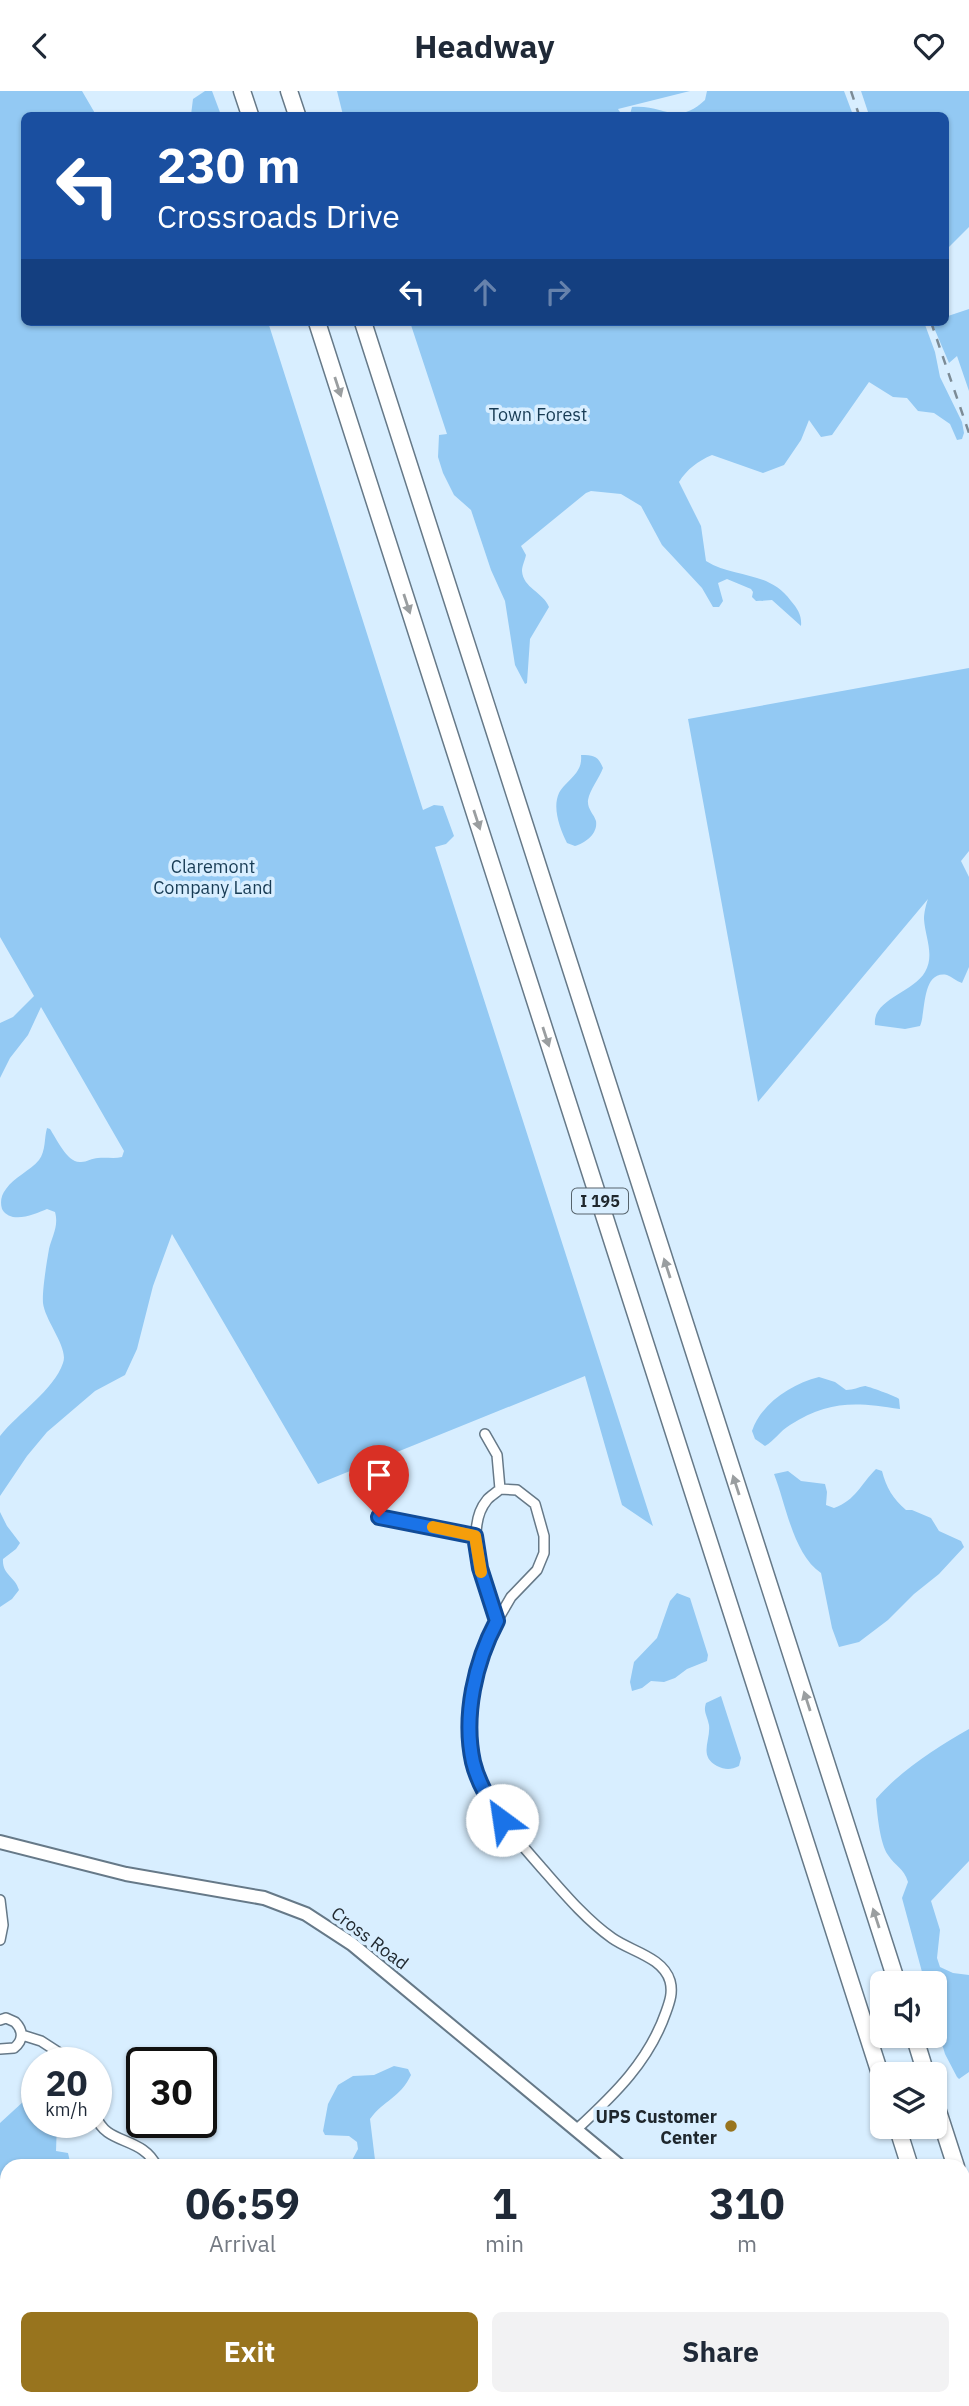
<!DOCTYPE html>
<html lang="en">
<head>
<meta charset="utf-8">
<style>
	body { margin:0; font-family:"IBM Plex Sans",sans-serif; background:#f2f2f3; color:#1f2937; height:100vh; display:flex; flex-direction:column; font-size:26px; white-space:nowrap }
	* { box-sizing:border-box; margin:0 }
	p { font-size:23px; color:#747a83 }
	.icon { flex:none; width:38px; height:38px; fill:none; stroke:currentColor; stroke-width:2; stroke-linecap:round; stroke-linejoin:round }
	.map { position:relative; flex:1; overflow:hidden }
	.side { position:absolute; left:0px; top:2068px; width:970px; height:247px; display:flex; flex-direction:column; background:#fff; border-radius:21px 21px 0 0; box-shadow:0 2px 5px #0004 }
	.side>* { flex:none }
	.hud { position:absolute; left:21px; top:21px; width:928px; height:214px; border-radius:10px; box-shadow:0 2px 5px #0004; background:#1a4fa0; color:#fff; overflow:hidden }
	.controls { position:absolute; left:870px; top:1880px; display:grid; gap:14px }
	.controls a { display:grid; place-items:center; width:77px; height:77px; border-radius:10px; background:#fff; box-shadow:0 2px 5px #0004; font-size:35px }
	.speed { position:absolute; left:21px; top:1956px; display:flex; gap:14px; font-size:35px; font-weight:700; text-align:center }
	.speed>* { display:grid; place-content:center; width:91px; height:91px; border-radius:50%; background:#fff; box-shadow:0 2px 5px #0004; line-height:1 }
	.speed small { font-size:18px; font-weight:400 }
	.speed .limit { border:4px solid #111; border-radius:10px; background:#fff; color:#111 }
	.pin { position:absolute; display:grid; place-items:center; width:60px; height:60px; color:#fff; margin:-72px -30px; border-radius:50% 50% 50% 0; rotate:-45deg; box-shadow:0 0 7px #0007 }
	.pin .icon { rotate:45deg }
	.me { position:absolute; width:77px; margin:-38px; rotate:329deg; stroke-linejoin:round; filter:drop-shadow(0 0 5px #0008) }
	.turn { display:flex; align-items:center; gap:24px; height:147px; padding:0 21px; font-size:32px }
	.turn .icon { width:91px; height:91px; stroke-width:2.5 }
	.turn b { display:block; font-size:49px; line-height:60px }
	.lanes { display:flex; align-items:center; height:66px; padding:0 21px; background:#0003; justify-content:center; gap:35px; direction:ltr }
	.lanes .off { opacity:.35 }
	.eta { display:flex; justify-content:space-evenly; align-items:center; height:119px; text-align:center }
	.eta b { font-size:42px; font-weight:700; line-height:49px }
	.cta { display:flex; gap:14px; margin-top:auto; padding:14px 21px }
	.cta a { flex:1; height:80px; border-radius:10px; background:#98741e; color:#fff; font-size:28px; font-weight:700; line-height:80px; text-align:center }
	.cta a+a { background:#f2f2f3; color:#1f2937 }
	header { display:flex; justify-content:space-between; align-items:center; height:91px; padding:0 21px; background:#fff; font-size:32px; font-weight:700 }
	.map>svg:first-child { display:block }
	.green { fill:#93c9f3 }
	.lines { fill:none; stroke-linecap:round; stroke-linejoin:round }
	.street-casing { stroke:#667988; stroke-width:12 }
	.secondary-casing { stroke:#667988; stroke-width:16 }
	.highway-casing { stroke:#667988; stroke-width:19 }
	.street { stroke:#fff; stroke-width:9 }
	.secondary { stroke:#fff; stroke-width:12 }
	.highway { stroke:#fff; stroke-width:16 }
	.rail { stroke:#7c8b96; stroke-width:2.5; stroke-dasharray:9 9; stroke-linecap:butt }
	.oneway { fill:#9a9ea0 }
	.route-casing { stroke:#114b97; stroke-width:18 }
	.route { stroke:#1a73e8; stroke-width:12 }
	.slow { stroke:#f59e0b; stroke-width:12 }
	.poi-dot { fill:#98741e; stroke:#d8eeff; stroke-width:2.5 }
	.labels { text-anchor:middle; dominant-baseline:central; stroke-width:7; stroke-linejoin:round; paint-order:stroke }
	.shield { fill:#d8eeff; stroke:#56636c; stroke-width:2 }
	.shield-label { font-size:16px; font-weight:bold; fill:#1f272d }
	.park-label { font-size:18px; fill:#173b54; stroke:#d8eeff }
	.street-label { font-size:18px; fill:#1f272d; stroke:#d8eeff }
	.poi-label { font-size:18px; font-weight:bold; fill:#1f272d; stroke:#d8eeff; text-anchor:end }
</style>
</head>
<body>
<header><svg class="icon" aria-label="back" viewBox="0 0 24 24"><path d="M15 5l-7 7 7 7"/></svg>Headway<svg class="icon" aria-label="heart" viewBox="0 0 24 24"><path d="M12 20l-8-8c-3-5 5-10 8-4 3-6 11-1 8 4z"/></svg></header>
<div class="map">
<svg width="969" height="2315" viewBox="0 0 969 2315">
	<rect width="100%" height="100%" fill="#d8eeff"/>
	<path class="green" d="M0,0H82L96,24H24V231H268L423,719L434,714L443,715L454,745L446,753L435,756L653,1435L622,1414L585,1285L318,1393L172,1143L153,1195L137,1258L125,1284L95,1300L47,1341L27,1365L0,1405V1345C18,1322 54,1299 63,1272C69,1257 45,1230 43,1212C42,1199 47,1170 49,1158C52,1145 59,1135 55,1121L47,1118C35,1123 11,1134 2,1118C0,1111 1,1104 6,1098C14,1086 30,1080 39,1069C46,1060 44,1047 47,1037L50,1038C56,1047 68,1073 81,1071C87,1071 92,1067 98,1067C106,1066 114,1068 122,1066L124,1060L41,916L28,944L10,967L0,987V932L13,926L34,905L0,846Z
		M205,0H212L221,24H191L193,8Z
		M337,0H690L618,18L622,24H343Z
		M707,0H844L853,24H625L630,23L632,16C664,13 676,36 705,9Z
		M861,0H969V136L945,160V24H869Z
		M969,218V300L957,265L949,272L932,232L944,233L948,225Z
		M410,231H924L935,261L940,286L962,331L964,342L962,348L957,349L950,333L934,322L918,320L907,307L893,306L869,291L832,344L821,346L809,329L801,349L784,374L763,382L712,364C698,370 687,378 679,391L701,435L706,470C735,488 768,479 791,510C798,518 802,525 801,535L772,509L756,510L752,506L753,501L751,498L727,488L718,492L723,510L719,516H713L702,497L662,454L641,415L621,403L591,400L586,402L521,455L526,464C525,469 522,475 522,480C523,497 543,501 549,516L530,548L527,592L525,593L515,574L505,510L491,479L471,419L454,404L443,382L438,366L439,344L447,343Z
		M969,577V760L961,770L969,786V876L962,892C956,890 952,886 947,884C921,879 926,923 920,935L905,938L875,934C872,908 913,902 925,881C935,864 925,846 924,828C924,822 926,813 928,808L758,1011L688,628Z
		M581,664C594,664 598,665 603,677C599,688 590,698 588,709C587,718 594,723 596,730C598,743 585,752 575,755L567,752C560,738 552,717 559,702C567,688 583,683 581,664Z
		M819,1286L835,1291L846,1299C854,1299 858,1296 865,1295C867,1295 896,1305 899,1308L900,1318C856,1311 829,1309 790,1334C780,1340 774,1350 765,1355L755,1348L752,1340C761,1313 791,1293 819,1286Z
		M876,1378L882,1380C886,1396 893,1408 906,1419H912L931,1427L939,1440L961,1450L964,1456L939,1483L914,1503L888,1529L859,1551L839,1556L832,1537L821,1482C793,1463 786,1413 774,1383L788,1380L801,1390L825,1393L827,1401L826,1414L834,1417C856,1409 860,1394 876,1378Z
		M0,1421L7,1435L20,1452L16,1458L3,1468C2,1484 15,1485 19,1499L12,1508L0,1516Z
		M677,1502L690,1507L708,1564L707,1570L687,1578L675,1587L664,1591L651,1590L642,1597L632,1600L630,1591L634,1571L657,1547L670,1510Z
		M721,1605L741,1667L739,1675C731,1679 725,1679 717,1675C698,1665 711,1649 709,1634C707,1624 703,1621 706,1612Z
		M969,1638V1770L931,1810L940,1839L937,1867L940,1876L953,1882L969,1884V1981L959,1988L957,1986L945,1963L935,1929L934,1892H925L902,1807L908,1791C904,1777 895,1775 888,1764C880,1753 877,1722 876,1708C901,1679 936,1657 969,1638Z
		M394,1975L408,1978L411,1984C400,2007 384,2009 370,2028L375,2069L373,2075H349L358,2058L357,2051L349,2045L325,2044L323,2040L328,2013L338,1994L353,1985L374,1984Z
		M37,1998V2032H57L56,2060L68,2062L71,2075L7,2076V2276L0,2273V2032Z"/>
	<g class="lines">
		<g class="street-casing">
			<path id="street" d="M485,1343L497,1364L500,1398
				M379,1426L475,1445
				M497,1530L511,1506L537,1479L544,1462V1445L535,1413L517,1399L500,1398C496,1402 490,1405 487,1409C462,1439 486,1498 497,1530C483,1555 479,1573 474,1600C460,1682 489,1717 540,1775C562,1800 585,1828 612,1847C630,1860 663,1866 670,1890C673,1901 670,1910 666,1921C649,1970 615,2003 577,2038
				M0,1809L3,1834L0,1849
				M0,1929L6,1927L15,1931C24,1940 23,1950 14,1957L0,1958
				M22,1944L41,1950L75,1972
				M96,2025C106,2055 142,2044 157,2076
				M118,2315L123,2308"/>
		</g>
		<g class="secondary-casing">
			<path id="secondary" d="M0,1751L126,1783L264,1807L306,1823L352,1853L621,2076
				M962,2221L969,2216
				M779,2308L782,2315
				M846,2315L853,2308"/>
		</g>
		<g class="highway-casing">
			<path id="highway" d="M242,0L250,24
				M289,0L297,24
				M317,231L882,1989
				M363,231L897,1892
				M914,1944L926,1983
				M934,2008L956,2076
				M897,2035L910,2076
				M962,2094L969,2114
				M962,2238L969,2258"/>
		</g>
		<use href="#street" class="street"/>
		<use href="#secondary" class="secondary"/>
		<use href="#highway" class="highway"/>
		<path class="rail" d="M851,0L859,24
			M931,231L969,342"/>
	</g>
	<defs><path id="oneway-solid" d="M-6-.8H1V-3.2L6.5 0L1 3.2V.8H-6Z" transform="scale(1.75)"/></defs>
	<g class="oneway">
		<use href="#oneway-solid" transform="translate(338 296) rotate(72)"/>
		<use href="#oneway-solid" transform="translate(407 513) rotate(72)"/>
		<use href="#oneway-solid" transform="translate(477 729) rotate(72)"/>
		<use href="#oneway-solid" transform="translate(546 946) rotate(72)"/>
		<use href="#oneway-solid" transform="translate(667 1177) rotate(-108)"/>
		<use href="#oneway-solid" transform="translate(736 1394) rotate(-108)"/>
		<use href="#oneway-solid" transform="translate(807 1610) rotate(-108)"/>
		<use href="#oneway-solid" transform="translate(876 1827) rotate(-108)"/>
	</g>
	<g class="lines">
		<g class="route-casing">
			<path id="route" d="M379,1426L475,1445L480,1477L497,1530C475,1571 463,1625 473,1671C478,1692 490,1711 502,1729"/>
		</g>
		<use href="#route" class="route"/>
		<path class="slow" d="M433,1436L475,1445L481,1481"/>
	</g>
	<circle class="poi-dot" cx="731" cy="2035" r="7"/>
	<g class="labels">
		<rect class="shield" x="572" y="1097.5" width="56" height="25" rx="5"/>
		<g class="shield-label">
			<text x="600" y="1110">I 195</text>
		</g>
		<g class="park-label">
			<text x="538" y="323">Town Forest</text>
			<text x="213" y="775">Claremont<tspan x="213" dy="21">Company Land</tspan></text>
		</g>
		<g class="street-label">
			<text transform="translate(370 1847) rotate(37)">Cross Road</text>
		</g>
		<g class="poi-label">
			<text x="717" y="2025">UPS Customer<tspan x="717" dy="21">Center</tspan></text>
		</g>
	</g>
</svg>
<div class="controls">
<a><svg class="icon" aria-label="sound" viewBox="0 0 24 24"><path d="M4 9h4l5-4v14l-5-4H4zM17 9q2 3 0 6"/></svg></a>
<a><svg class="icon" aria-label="layers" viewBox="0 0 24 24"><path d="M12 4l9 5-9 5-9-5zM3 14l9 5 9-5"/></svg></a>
</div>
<div class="speed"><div>20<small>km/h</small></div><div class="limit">30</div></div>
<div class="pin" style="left:379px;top:1426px;background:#d93025"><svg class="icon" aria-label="arrive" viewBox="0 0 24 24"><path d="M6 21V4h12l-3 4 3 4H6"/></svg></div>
<svg class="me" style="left:502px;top:1729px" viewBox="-20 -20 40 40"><circle r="19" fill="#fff"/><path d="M0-13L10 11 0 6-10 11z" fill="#1a73e8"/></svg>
<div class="hud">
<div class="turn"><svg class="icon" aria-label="left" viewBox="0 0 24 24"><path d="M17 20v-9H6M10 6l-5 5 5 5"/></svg><div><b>230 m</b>Crossroads Drive</div></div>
<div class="lanes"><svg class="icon" aria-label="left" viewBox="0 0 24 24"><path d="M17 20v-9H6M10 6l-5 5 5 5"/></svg><svg class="icon off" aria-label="ahead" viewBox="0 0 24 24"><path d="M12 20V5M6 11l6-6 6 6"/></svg><svg class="icon off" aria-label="right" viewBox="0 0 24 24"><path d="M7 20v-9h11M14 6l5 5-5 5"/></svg></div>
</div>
<section class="side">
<div class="eta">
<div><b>06:59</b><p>Arrival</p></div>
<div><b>1</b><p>min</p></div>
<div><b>310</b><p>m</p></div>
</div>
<div class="cta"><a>Exit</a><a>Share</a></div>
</section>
</div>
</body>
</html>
